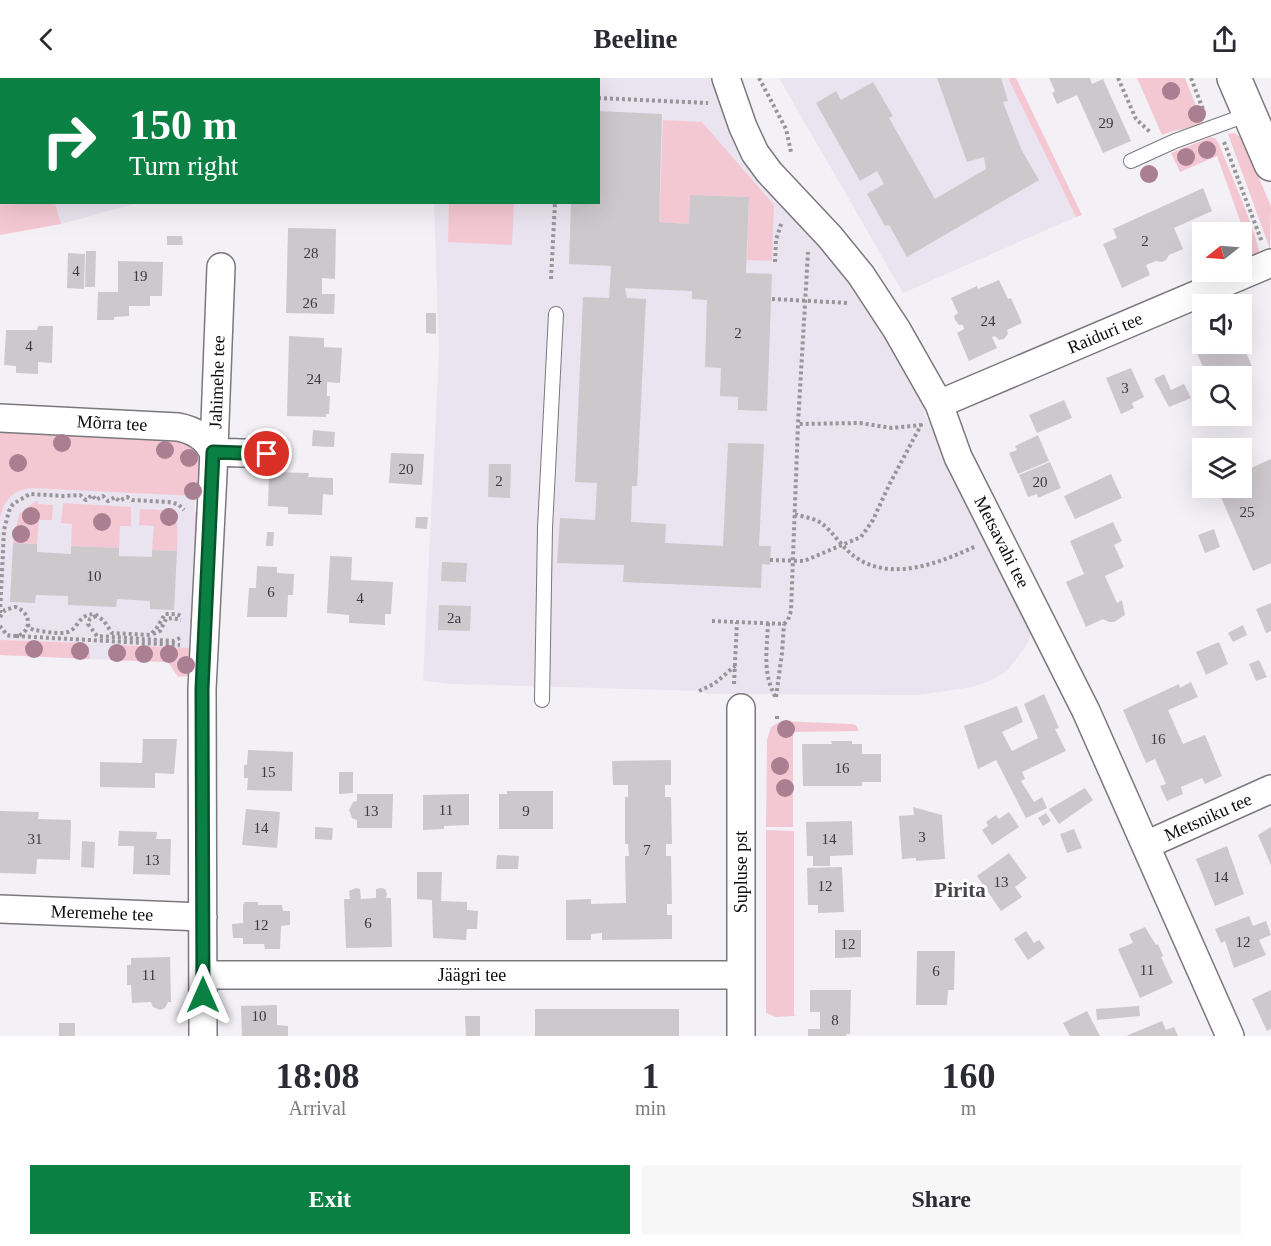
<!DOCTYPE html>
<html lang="en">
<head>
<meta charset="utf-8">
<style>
	body { margin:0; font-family:Georgia,serif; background:#f7f7f7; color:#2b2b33; height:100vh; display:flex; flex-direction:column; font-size:22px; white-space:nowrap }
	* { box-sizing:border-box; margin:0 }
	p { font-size:20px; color:#7c7c81 }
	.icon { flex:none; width:33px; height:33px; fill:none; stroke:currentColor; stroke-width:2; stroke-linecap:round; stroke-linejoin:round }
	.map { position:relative; height:958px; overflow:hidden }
	.side { display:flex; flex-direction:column; background:#fff; flex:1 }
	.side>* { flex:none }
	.top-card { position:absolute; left:0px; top:0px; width:600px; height:126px; box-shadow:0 6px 24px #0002; background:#0b8043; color:#fff; overflow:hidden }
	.needle { width:39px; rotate:253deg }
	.tools { position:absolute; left:1192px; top:144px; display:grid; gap:12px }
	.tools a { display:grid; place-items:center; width:60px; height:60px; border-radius:0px; background:#fff; box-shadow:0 6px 24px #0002; font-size:30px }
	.pin { position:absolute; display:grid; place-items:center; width:51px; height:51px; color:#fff; margin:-26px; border:3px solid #fff; border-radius:50%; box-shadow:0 2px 6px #0007 }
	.me { position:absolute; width:66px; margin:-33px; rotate:0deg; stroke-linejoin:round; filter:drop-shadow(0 0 4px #0008) }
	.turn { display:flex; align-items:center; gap:21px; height:126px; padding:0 30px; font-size:27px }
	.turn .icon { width:78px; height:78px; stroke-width:2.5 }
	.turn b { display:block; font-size:42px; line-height:51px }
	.eta { display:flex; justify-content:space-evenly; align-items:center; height:102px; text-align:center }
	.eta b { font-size:36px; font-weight:700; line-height:42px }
	.primary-button { display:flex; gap:12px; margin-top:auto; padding:12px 30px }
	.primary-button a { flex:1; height:69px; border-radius:0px; background:#0b8043; color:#fff; font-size:24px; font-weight:700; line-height:69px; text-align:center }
	.primary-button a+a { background:#f7f7f7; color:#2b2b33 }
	header { display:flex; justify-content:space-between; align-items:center; height:78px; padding:0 30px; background:#fff; font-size:27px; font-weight:700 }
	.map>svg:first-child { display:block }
	.built { fill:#e9e4ef }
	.green { fill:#f4c8d3 }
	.building { fill:#cdc8cc }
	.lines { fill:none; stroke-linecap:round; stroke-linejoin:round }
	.lane-casing { stroke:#7b787d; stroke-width:16 }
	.street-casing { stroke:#7b787d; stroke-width:30 }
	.secondary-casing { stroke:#7b787d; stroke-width:36 }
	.path { stroke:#979599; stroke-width:4; stroke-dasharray:3 3; stroke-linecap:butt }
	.lane { stroke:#fff; stroke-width:14 }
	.street { stroke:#fff; stroke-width:27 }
	.secondary { stroke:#fff; stroke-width:33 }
	.tree { fill:#aa7f91 }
	.route-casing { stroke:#07532c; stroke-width:15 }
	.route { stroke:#0b8043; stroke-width:10 }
	.labels { text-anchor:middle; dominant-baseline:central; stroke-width:6; stroke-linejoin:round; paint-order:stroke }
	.number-label { font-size:15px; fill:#3c3a3d }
	.street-label { font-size:18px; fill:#0c0b0d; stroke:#fff }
	.quarter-label { font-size:21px; font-weight:bold; fill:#4a484d; stroke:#fff }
</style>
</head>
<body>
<header><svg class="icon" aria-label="back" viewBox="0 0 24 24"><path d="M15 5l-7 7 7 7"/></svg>Beeline<svg class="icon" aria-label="share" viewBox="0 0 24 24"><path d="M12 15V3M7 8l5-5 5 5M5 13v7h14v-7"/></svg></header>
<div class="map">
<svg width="1271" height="958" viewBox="0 0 1271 958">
	<rect width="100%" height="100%" fill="#f3f1f6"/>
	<path class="built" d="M33,0H717L863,215L927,328L924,335L1022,519L1032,555L1024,571L1007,593L990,603L972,609L919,617L707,616L701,613L453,606L423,603L439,274L434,125L598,124V2H33Z
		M779,0H1008L1076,139L903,215Z
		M55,124L138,125L61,146Z
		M0,354L196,384L190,585L0,577Z"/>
	<path class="green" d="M0,0H33L2,2V124L55,125L61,146L0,157Z
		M58,0H479L58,2Z
		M1008,0H1016L1082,137L1076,139Z
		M1137,0H1185L1203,45C1191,52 1177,50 1162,57Z
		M663,42L702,44L774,127L772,183L747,182L749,119L690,117L689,146L659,144Z
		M1235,55L1242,61L1271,128L1270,171L1228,56Z
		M1211,59L1216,61L1219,66C1225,82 1262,166 1259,177L1253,179L1217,78L1180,94L1171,75Z
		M449,125H514L512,167L448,164Z
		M0,346L119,351L191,365L202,378L199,421L195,418L32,410C13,412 4,421 0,440Z
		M36,423H38V426L53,427L52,442H39L37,466L13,465L19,436Z
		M63,425L131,429V448H120L119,470L71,468L72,446L61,445Z
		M140,431C179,432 179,434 177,473L152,472L154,448L139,447Z
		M195,434H198L190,598L178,599L168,584L110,582L114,570L118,567L191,570Z
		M0,562L84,565L89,569L90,581L0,577Z
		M781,643L852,646L856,647L859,653L793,654V749H766L767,662L771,649Z
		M766,752L794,753V937L796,938L776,939L766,935Z"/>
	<path class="building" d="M937,0H1001L1008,23L1003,24L1021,71L1039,102L907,179L889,147L885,148L867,116L884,106L877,93L860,103L816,25L836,13L841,22L873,4L893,38L889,40L935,121L986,91L984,79L967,84Z
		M1049,0H1090L1092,6L1103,1L1131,63L1103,75L1077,17L1057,26L1052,15L1055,13Z
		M598,33L662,36L659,144L689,146L690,117L749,119L746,195L772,196L767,333L738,332V319L720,318L721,290L705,289L707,222L692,221V213L625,210L627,220L646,221L637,408H632L631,444L666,446L665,465L723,468L728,365L764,366L759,468H771L770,487L762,486L761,510L623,504L624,487L557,485L560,440L595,442L597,405L575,404L583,219L609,220L611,188L569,186L571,124H598Z
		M1203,110L1212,133L1174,150L1183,171L1169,177L1166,182L1162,184L1156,183L1146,187L1150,197L1122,210L1103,166L1117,160L1113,151Z
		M288,150L336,151L335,201L322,200V216H335L334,236L286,235Z
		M167,158H182L183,167H167Z
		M86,173H96L95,209H85Z
		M68,175L85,176L84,211L67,210Z
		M118,183L163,184L162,218H150V228H129V238L114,239V242H97L98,214H118Z
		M999,202L1008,221L1011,220L1022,245L1007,252L1008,256L1004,261L999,262L995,258L992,259L997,270L969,283L957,255L964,251L963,247H959L955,242L954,238L958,235L951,220L977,208L978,211Z
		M426,235H436V256L426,255Z
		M38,248H53L52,285L38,284V296L16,295V288L4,287L6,252H37Z
		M289,258L324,260V269L342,270L340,305L327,304V318H330L329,336H326V339L287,338Z
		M1203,259V266H1242L1252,288L1238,294L1240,298H1207L1192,264Z
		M1131,290L1144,319L1132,325L1134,330L1121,336L1106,300Z
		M1164,296L1171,312L1184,306L1191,320L1169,329L1154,301Z
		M1064,322L1072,340L1037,355L1029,337Z
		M313,352L335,354L334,369L312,368Z
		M1038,357L1049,383L1018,396L1009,375L1017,372L1015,368Z
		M391,375L424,376L422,407L389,405Z
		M1271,381V485L1253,493L1217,410H1242V394Z
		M1050,384L1061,410L1038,420L1037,416L1028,419L1019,397Z
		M489,386H511L510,420L488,419Z
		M269,394L309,395L308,399L333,400V417L323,416L322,437L288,436V429L268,428Z
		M1111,396L1122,420L1075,441L1064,418Z
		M416,439H428L427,451L415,450Z
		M1113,444L1122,463L1114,467L1124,489L1105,498L1117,525L1122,522L1125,537L1114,544H1109L1103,541L1086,549L1066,504L1084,496L1070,463Z
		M1214,451L1220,469L1205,475L1198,457Z
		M267,454H274L273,468H266Z
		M13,465L37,466V474L71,476V468L119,470V478L152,479V472L177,473L174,532L150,531V523L117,521L116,529L68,527V518L36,517L35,525L10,524Z
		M330,478L352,479L351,502L393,504L391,536H385V547L349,545V537L327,535Z
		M442,484L467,485L466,504L441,503Z
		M257,488L277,489V495L294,496L293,517H288L287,539H247L249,510H256Z
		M1271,525V553L1266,555L1256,531Z
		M439,527L471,528L470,553L438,552Z
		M1243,547L1247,557L1233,564L1228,555Z
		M1219,564L1228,586L1206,597L1196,574Z
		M1259,582L1267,599L1256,603L1249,586Z
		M1191,604L1198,619L1168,632L1183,666L1205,657L1222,698L1205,706L1202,700L1181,709L1183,716L1167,723L1160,708L1166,706L1155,681L1146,685L1123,632L1179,606L1180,610Z
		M1044,616L1059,650L1055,651L1066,673L1022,694L1025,701L1021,703L1034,724L1042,719L1047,730L1026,740L996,682L978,691L964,648L1017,628L1023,644L1002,654L1012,673L1038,660L1024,626Z
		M143,661H177L174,696L155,695V710L100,709V684L142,685Z
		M831,663H852V666H862V676H881V704H862V708H803L802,666H832Z
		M248,672L293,674L292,713L247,712L248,700H244V687H247Z
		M671,682V707H665V719H671L672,766H666V778H671L672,826H667V837H672V861L602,862V855L591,856V862H566V822L591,821V826L626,825L625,778H629L628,766H625V719H628V707H613L612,683Z
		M339,694H353V715L339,716Z
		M1085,710L1093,722L1059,746L1049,731Z
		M507,713H553V751H499V716H507Z
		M357,716H393L392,750H357V742L352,740L349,732L353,724L357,723Z
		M469,716V747L444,748V751L423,752V717Z
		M913,729L942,737L945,781L916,783V780L902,781L899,738L914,737Z
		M246,731L280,734L277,770L242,767Z
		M0,733L39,734L38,741L71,742L70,782L37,781L36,796L0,795Z
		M1009,734L1019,749L992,767L982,752L988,748L986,744L996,737L999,741Z
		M1046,735L1051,743L1043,748L1038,740Z
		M852,743L853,777L830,778V788H813V778H807L806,744Z
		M315,749L333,750L332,762L315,761Z
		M1271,749V787L1258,757Z
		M1074,751L1082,770L1067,775L1060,756Z
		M119,753L157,754L156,761H171L170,797L133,796L134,768H118Z
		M82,763L95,764L94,790L81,789Z
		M1227,768L1244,816L1215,828L1196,781Z
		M1009,775L1027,800L1015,809L1022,819L1001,833L977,798Z
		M497,777L519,778L518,791H496Z
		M842,789L844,834L818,835V827H808L807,790Z
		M417,794H442L441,823L467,824V832L478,833L477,851H467L466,862L433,860L432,822L417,821Z
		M356,810L360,811L361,821L376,820V811L381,810L385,811L387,816L386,820H391L392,869L346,870L344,821H350L349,813Z
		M245,824H258V827H282L283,833H290V847L281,848L280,871H265L264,866H243V860H233L232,846L243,845V827Z
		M1249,838L1253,848L1266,843L1271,857L1259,862L1266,877L1234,890L1225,863L1221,865L1215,851Z
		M1145,849L1156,867L1158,866L1163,878L1161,879L1173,905L1140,920L1118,871L1133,865L1129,856Z
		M835,852H861V879L835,880Z
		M1026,853L1034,865L1039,862L1045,870L1028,882L1014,861Z
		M917,873H955L954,912H948L947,927H916Z
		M170,879L171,924H168L165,930L160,932L153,929L151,924L132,925L131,907H127V887H131V880Z
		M810,912H851L850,956H846V958H808V951H820V934H810Z
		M1271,912V951L1267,953L1252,921Z
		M277,927V947L288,948V958H242L241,928Z
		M1139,928L1140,938L1097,942L1096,931Z
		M535,931H679V958H535Z
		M1087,933L1100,958H1070L1063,945Z
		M465,938H480V958H466Z
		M1162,943L1166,952L1174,949L1178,958H1126Z
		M59,945H75V958H59Z"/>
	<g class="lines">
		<g class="lane-casing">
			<path id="lane" d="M1131,83L1175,63L1249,36
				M542,622L545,450L556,236"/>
		</g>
		<g class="street-casing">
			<path id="street" d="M726,0L743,49L755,75L769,94L830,159L861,197L897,252L939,326L958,379L1086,633L1230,958
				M939,326L1271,185
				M0,340L178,349C194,352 206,359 213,374L267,376
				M741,630V958
				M1146,767L1271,711
				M0,831L203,839
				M203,897H741
				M203,958L202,611L213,396L221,189"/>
		</g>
		<g class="secondary-casing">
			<path id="secondary" d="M1234,0L1271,86"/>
		</g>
		<path class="path" d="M759,0L786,51L791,74
			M1118,0L1136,41L1150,54
			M1191,0L1204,34
			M598,20L708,25
			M1224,64L1262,164
			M775,184L776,162L782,143
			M551,201L555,124
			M772,221L849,225
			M795,436C803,439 814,440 821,445C832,453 840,466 850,475C886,506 938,486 976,468
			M770,482L804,483L861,459L873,442L889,407L921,347L892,350L860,345L798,346
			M0,535L4,452L9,433L13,426L30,416L63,418L80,417L86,422L92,417L96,422L103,418L108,423L115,419L119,423L127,419L132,422L168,424L178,426L184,432
			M96,538L90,541L88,546L97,558L173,563L180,560
			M0,539L5,532L15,529C37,536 29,564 7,557L0,548
			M712,543L784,546L788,542L791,533L798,346L808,174
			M768,545C767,572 762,595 776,620
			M28,546L29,550L34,552C44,553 58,557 68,554C79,550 78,536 95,536L104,543L112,555L150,557L156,551L165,536H176L182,538
			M153,556L160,553L166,541L173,540L181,542
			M16,558L180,567
			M734,606L737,544
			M699,613L714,606L735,588
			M776,619L782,575L784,546
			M777,638V641"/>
		<use href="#lane" class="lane"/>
		<use href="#street" class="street"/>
		<use href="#secondary" class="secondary"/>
	</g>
	<g class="tree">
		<circle cx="1171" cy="13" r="9"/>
		<circle cx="1197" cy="36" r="9"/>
		<circle cx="1207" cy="72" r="9"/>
		<circle cx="1186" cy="79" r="9"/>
		<circle cx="1149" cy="96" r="9"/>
		<circle cx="62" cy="365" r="9"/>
		<circle cx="165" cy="372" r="9"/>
		<circle cx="189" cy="380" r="9"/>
		<circle cx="18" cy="385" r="9"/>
		<circle cx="193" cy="413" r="9"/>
		<circle cx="31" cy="438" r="9"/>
		<circle cx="169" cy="439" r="9"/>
		<circle cx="102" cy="444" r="9"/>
		<circle cx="21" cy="456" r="9"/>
		<circle cx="34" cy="571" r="9"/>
		<circle cx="80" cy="573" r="9"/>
		<circle cx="117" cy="575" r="9"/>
		<circle cx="144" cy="576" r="9"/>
		<circle cx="169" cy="576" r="9"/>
		<circle cx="186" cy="587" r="9"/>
		<circle cx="786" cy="651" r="9"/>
		<circle cx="780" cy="688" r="9"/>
		<circle cx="785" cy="710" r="9"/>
	</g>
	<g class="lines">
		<g class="route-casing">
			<path id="route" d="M203,917L202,611L213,374L267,376"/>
		</g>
		<use href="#route" class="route"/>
	</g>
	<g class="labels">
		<g class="number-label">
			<text x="1106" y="45">29</text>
			<text x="1145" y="163">2</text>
			<text x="311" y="175">28</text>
			<text x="76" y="193">4</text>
			<text x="140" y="198">19</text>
			<text x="310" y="225">26</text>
			<text x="988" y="243">24</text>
			<text x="738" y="255">2</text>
			<text x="29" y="268">4</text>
			<text x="314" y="301">24</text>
			<text x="1125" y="310">3</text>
			<text x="406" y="391">20</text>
			<text x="499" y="403">2</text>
			<text x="1040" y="404">20</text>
			<text x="1247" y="434">25</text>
			<text x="94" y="498">10</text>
			<text x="271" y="514">6</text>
			<text x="360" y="520">4</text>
			<text x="454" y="540">2a</text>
			<text x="1158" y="661">16</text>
			<text x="842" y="690">16</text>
			<text x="268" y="694">15</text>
			<text x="446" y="732">11</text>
			<text x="371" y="733">13</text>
			<text x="526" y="733">9</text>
			<text x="261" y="750">14</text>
			<text x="922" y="759">3</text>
			<text x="35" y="761">31</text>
			<text x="829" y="761">14</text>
			<text x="647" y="772">7</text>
			<text x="152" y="782">13</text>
			<text x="1221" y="799">14</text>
			<text x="1001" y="804">13</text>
			<text x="825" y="808">12</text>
			<text x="368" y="845">6</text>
			<text x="261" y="847">12</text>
			<text x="1243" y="864">12</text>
			<text x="848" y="866">12</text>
			<text x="1147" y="892">11</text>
			<text x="936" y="893">6</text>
			<text x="149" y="897">11</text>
			<text x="259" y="938">10</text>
			<text x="835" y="942">8</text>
		</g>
		<g class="street-label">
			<text transform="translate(1105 255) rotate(-23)">Raiduri tee</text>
			<text transform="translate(217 304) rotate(-88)">Jahimehe tee</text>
			<text transform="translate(112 345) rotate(3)">Mõrra tee</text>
			<text transform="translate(1002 464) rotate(63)">Metsavahi tee</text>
			<text transform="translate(1208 739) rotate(-24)">Metsniku tee</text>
			<text transform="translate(741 794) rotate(-90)">Supluse pst</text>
			<text transform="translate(102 835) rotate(2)">Meremehe tee</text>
			<text x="472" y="897">Jäägri tee</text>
		</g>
		<g class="quarter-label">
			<text x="960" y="812">Pirita</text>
		</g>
	</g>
</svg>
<div class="tools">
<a><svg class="needle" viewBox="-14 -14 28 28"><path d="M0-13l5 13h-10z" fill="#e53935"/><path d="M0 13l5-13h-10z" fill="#7c7c81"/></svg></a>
<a><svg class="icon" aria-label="sound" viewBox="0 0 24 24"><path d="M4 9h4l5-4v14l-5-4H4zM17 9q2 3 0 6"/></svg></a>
<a><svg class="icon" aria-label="search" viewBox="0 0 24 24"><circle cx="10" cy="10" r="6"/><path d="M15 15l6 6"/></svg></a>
<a><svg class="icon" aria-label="layers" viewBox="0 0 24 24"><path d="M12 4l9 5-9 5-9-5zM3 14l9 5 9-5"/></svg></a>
</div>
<div class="pin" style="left:267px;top:376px;background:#d93025"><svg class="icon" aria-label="arrive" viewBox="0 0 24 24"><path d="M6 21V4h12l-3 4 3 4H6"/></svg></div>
<svg class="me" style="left:203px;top:917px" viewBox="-20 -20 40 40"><path d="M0-17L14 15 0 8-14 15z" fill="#0b8043" stroke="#fff" stroke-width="4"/></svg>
<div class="top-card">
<div class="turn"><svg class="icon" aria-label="right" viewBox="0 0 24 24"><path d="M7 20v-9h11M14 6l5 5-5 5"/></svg><div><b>150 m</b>Turn right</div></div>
</div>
</div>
<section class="side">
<div class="eta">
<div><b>18:08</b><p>Arrival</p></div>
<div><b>1</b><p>min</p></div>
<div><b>160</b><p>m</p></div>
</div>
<div class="primary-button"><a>Exit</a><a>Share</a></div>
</section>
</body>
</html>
